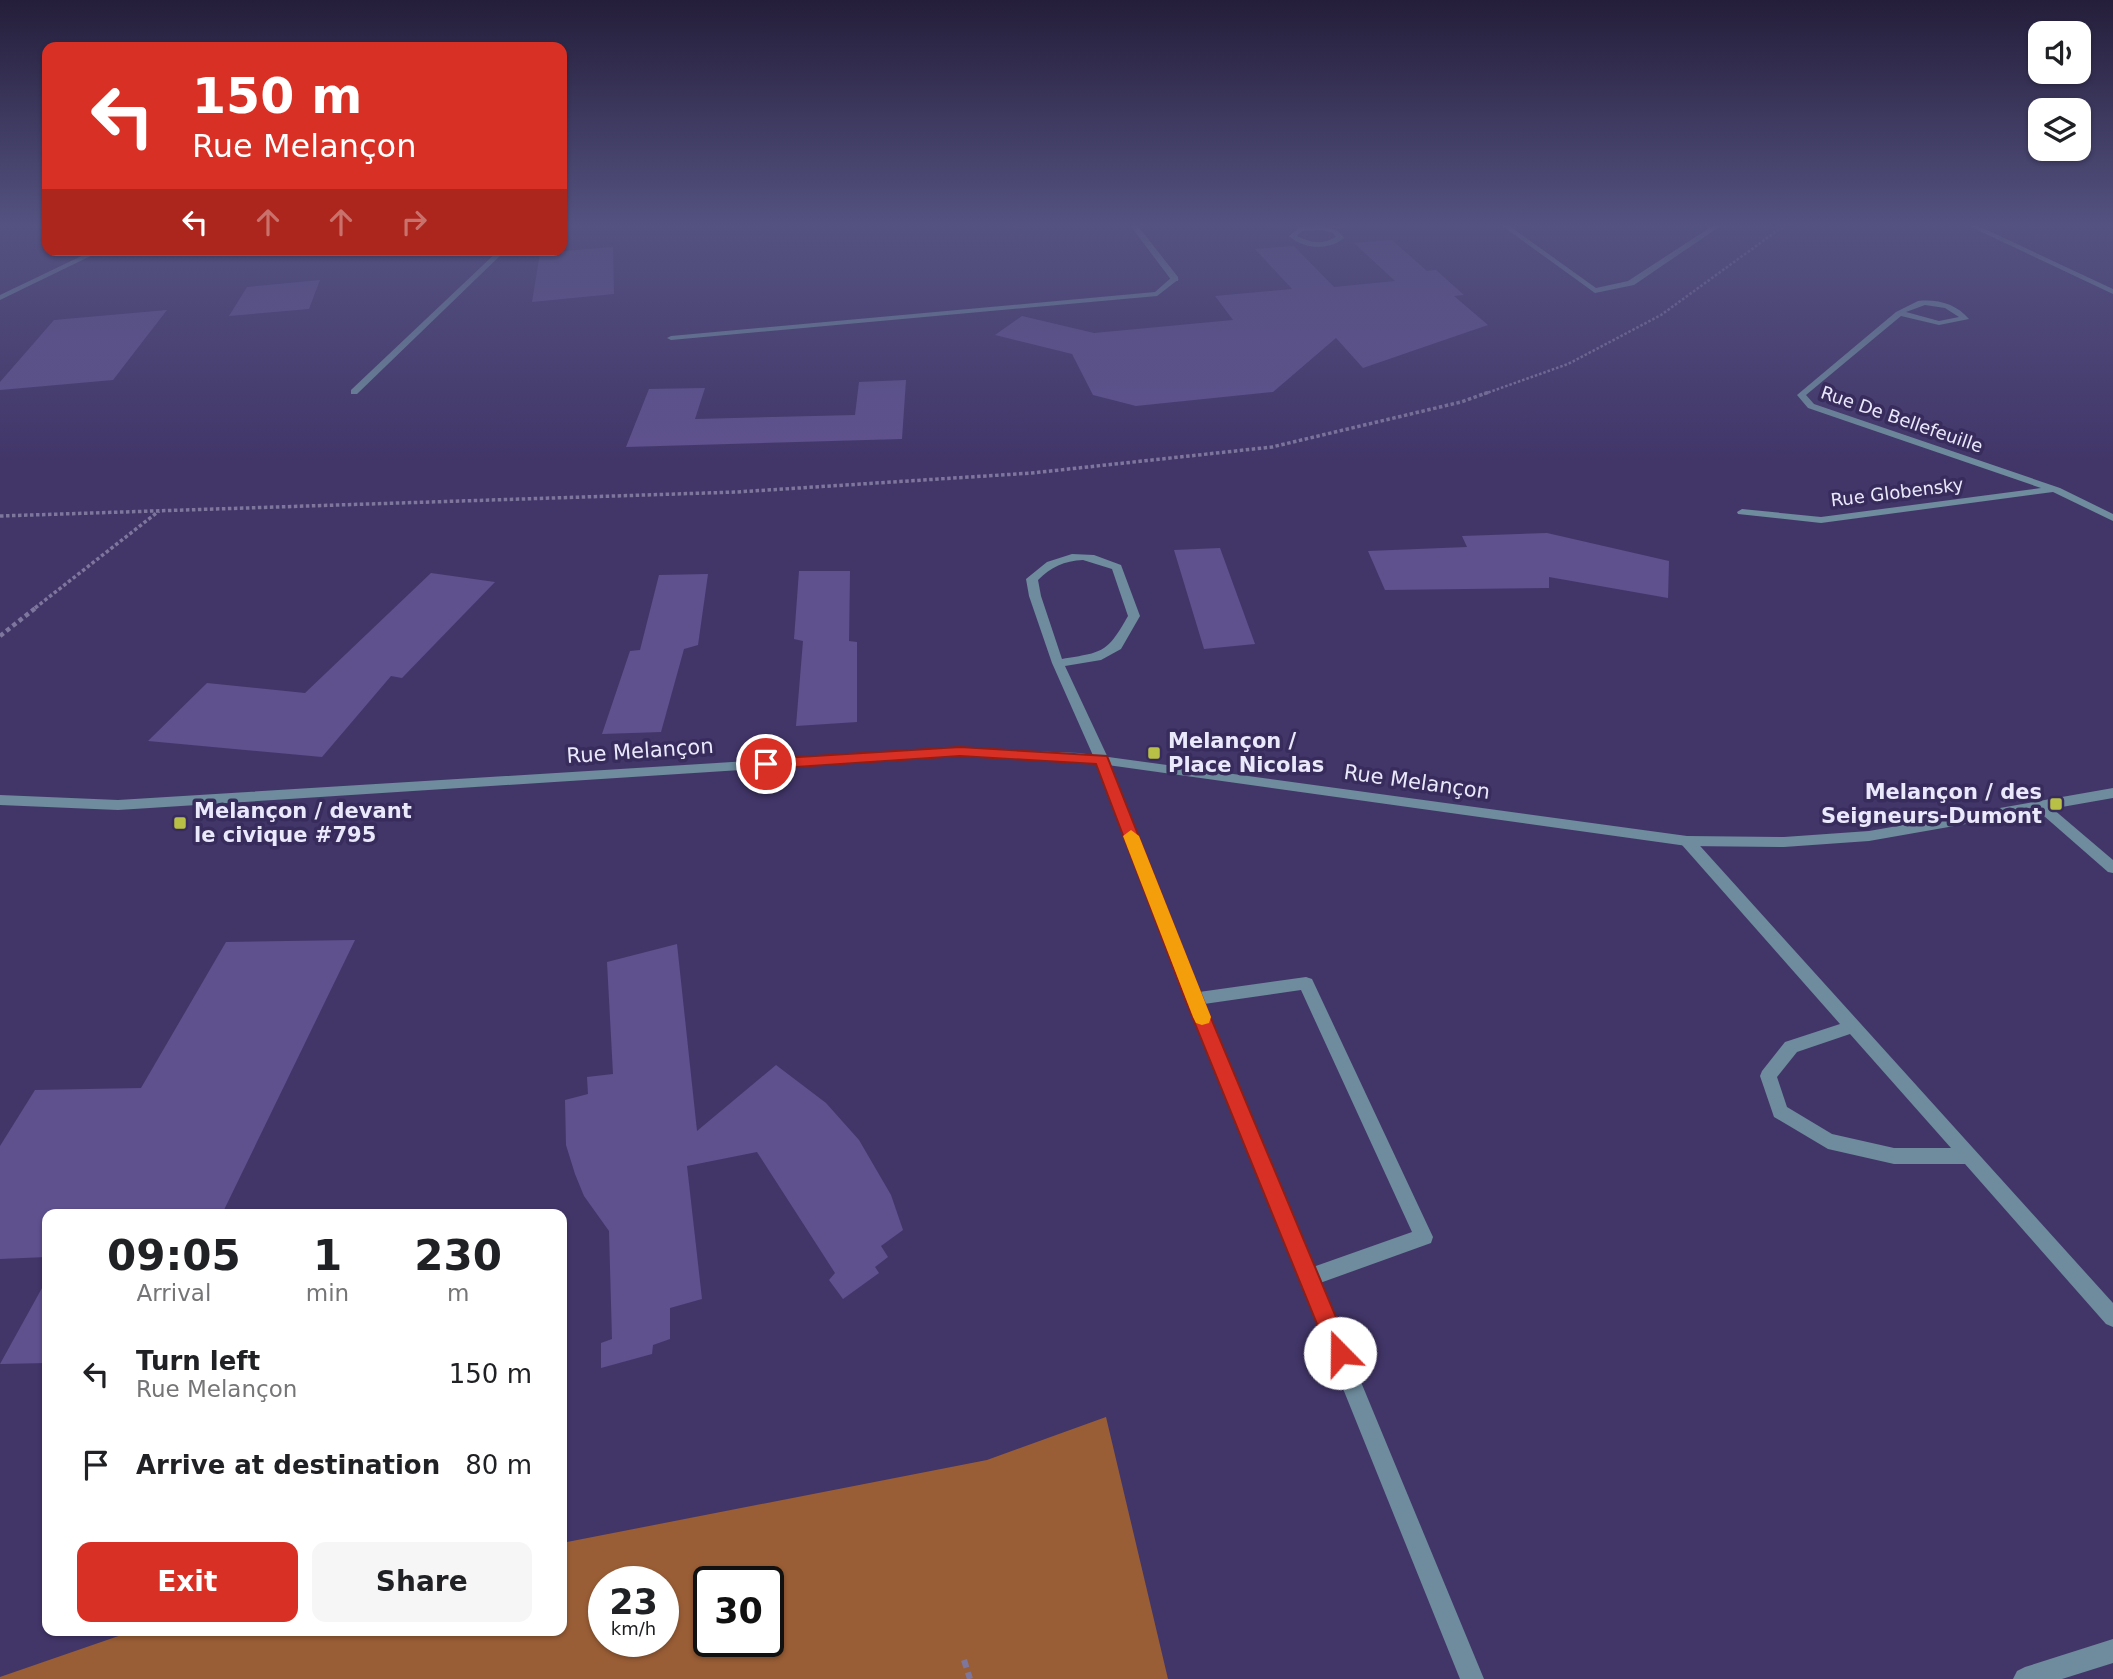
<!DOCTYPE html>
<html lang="en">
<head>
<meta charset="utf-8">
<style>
	body { margin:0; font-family:"DejaVu Sans",sans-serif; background:#f6f6f6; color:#202124; height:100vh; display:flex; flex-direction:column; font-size:26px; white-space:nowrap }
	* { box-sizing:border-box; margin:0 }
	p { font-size:23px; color:#757577 }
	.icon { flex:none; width:38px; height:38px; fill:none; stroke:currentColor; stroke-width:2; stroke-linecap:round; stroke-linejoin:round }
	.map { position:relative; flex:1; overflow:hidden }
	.details { position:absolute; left:42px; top:1209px; width:525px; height:427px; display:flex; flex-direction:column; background:#fff; border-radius:14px; box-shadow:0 2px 5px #0004 }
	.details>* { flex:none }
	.hud { position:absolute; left:42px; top:42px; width:525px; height:214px; border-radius:14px; box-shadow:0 2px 5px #0004; background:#d93025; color:#fff; overflow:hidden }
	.tools { position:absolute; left:2028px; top:21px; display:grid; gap:14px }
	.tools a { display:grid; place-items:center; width:63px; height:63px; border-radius:14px; background:#fff; box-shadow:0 2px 5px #0004; font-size:35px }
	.speed { position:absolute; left:588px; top:1566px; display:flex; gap:14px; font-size:35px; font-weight:700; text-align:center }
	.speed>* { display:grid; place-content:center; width:91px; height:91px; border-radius:50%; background:#fff; box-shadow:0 2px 5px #0004; line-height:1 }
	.speed small { font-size:18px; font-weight:400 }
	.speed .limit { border:4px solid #111; border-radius:10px; background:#fff; color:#111 }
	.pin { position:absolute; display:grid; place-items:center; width:60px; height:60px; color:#fff; margin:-30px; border:4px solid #fff; border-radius:50%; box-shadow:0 2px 7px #0007 }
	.me { position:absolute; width:77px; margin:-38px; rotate:338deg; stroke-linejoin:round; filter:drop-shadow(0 0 5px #0008) }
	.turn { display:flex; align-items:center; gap:24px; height:147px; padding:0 35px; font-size:32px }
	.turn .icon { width:91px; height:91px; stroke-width:2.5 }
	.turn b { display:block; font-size:49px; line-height:60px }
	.lanes { display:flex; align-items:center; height:66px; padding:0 35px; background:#0003; justify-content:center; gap:35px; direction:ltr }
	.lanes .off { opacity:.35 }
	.eta { display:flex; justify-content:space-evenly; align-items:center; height:119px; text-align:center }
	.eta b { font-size:42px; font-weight:600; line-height:49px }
	.action { display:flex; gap:14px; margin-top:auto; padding:14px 35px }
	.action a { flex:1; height:80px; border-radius:14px; background:#d93025; color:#fff; font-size:28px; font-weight:600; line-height:80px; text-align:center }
	.action a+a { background:#f6f6f6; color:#202124 }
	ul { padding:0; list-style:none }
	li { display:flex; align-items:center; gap:21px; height:91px; padding:0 35px }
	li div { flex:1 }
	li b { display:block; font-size:26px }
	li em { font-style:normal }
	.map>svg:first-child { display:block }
	.forest { fill:#9a5e36; fill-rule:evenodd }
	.building { fill:#5f518e }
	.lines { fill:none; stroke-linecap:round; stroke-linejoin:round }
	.path-far3 { stroke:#7e769d; stroke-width:2.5; stroke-dasharray:2.5 2; stroke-linecap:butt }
	.path-far2 { stroke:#7e769d; stroke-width:3.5; stroke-dasharray:3.5 2.5; stroke-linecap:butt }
	.path-far1 { stroke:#7e769d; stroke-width:4.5; stroke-dasharray:4.5 3.5; stroke-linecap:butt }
	.path { stroke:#7e769d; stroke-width:6; stroke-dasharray:8 5; stroke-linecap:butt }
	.service { fill:#6e8c9d; fill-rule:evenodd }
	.minor { fill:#6e8c9d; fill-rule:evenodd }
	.tertiary { fill:#6e8c9d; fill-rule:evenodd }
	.route { fill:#d93025; stroke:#8d1f18; stroke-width:2 }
	.slow { fill:#f59e0b }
	.poi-dot { fill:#b9c046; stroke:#382c5d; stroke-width:2.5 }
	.labels { text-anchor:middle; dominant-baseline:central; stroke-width:7; stroke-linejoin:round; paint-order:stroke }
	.far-street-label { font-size:18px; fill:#eae8fb; stroke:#382c5d }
	.poi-label { font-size:21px; font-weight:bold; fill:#eae8fb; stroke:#382c5d; text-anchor:start }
	.street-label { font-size:21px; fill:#eae8fb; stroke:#382c5d }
</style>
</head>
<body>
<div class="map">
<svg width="2113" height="1679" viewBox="0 0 2113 1679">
	<rect width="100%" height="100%" fill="#423669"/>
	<path class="forest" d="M1106,1417L1168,1679H0V1677L133,1631H562V1543L987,1460ZM604,1582H663V1642H604ZM709,1582H768V1642H709Z"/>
	<path class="building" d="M1392,240L1427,271L1436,270L1464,295L1454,296L1488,325L1363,368L1336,338L1273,392L1136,406L1093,395L1072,354L995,335L1022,316L1094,333L1233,320L1215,296L1292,289L1255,249L1294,246L1334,287L1395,281L1354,243Z
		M613,247L614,294L532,302L540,253Z
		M320,280L309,309L229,316L247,287Z
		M167,310L113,380L0,390V382L54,320Z
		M906,380L902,439L626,447L649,389L705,388L695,419L855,415L859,382Z
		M1547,533L1669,561L1668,598L1549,577V588L1385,590L1368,551L1467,547L1462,536Z
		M1220,548L1255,644L1204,649L1174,550Z
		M799,571H850L849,641L857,642V722L796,726L803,641L794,639Z
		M431,573L495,582L402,678L391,676L322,757L148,741L207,683L305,693Z
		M708,574L698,645L684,649L661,732L602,734L630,651L640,650L659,575Z
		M355,940L222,1214H47V1257L0,1259V1146L35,1090L141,1088L226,942Z
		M677,944L697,1131L776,1065L826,1103L859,1140L891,1195L903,1230L881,1246L888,1257L875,1267L879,1273L843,1299L829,1280L835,1273L757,1152L687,1166L702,1299L670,1308V1339L653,1345L652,1354L601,1368V1343L612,1339L609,1231L584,1196L575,1174L566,1145L565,1100L588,1094L587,1077L613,1074L607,962Z
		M47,1279V1363L0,1364Z"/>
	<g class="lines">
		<path class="path-far3" d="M1484,394L1568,364L1661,315L1785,225"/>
		<path class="path-far2" d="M0,516L737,492L1032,473L1272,447L1461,402L1489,392
			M35,608L159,511"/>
		<path class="path-far1" d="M0,636L38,606"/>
		<path class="path" d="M964,1660L970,1679"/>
		<path class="service" d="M1172,277L1179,279L1157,296L671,340L667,338L671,336L1155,292Z"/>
		<path class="minor" d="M1130,225H1137L1178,277V281H1172Z
			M1501,225H1508L1596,288L1628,281L1714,225H1722L1634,285L1595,293Z
			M1300,227L1322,226L1338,231L1344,238C1328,251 1304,249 1289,236ZM1322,230L1333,233L1336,237C1323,245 1310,243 1297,236L1302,231Z
			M499,250H506L357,394H351V390Z
			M1918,301C1938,299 1956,304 1969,319L1939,325L1901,316L1806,395L1814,404L2060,488L2113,514V521L2053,492L1821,523L1738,514L1737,512L1742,509L1821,517L2041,488L1808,408L1797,395L1896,312ZM1925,305L1945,308L1959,317L1939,321L1906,312Z
			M1072,554L1094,555L1121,565L1140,616L1121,649L1101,660L1065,666L1109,760L1199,992L1306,977L1312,979L1433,1237L1431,1243L1320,1283L1484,1679H1460L1186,999L1095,760L1052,663L1029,596L1026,579L1047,562ZM1083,560L1112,569L1128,616C1107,653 1104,652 1062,659L1041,596L1038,580C1051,567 1064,561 1083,560ZM1301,990L1412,1232L1313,1267L1204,1004Z
			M2041,801L2046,803L2113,860V873L2108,872L2036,809L2034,806L2036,803Z
			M1687,836L1692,837L2113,1303V1327L2106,1324L1965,1164H1894L1828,1149L1774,1117L1760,1076L1762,1071L1785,1042L1840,1024L1682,845L1680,841ZM1850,1034L1951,1148H1894L1832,1134L1787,1107L1777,1077L1797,1052Z
			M2113,1639V1663L2062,1679H2013L2017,1671L2025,1667Z"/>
		<path class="tertiary" d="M1967,225H1976L2113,289V294Z
			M94,250H103L0,300V295Z
			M959,748L1079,753L1687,836L1784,837L1869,831L2113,788V798L1869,841L1784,847L1687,846L1079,761L959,756L118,810L0,805V795L118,800Z"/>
	</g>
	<linearGradient id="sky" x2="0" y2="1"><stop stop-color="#241e3a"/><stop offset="0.49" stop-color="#545281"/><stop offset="1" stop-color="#545281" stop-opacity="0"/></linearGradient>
	<rect width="2113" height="460" fill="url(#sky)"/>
	<path class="route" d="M960,747L1107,756L1203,999L1351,1353L1348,1361L1340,1364L1332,1361L1185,999L1096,764L960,756L766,769L759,764L766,759Z"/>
	<path class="slow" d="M1131,830L1139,836L1211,1017L1209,1023L1202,1025L1196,1023L1193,1017L1123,836Z"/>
	<g class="poi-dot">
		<rect x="1147" y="746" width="14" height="14" rx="3.5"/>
		<rect x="2049" y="797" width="14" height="14" rx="3.5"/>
		<rect x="173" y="816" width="14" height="14" rx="3.5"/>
	</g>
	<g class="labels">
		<g class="far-street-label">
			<text transform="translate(1902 419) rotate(19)">Rue De Bellefeuille</text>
			<text transform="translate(1897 492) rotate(-7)">Rue Globensky</text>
		</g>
		<g class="poi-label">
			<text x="1168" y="741">Melançon /<tspan x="1168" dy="24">Place Nicolas</tspan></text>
			<text x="2042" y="792" text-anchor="end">Melançon / des<tspan x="2042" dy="24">Seigneurs-Dumont</tspan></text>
			<text x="194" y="811">Melançon / devant<tspan x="194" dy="24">le civique #795</tspan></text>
		</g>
		<g class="street-label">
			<text transform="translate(640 751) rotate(-4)">Rue Melançon</text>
			<text transform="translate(1417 782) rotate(8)">Rue Melançon</text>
		</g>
	</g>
</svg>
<div class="tools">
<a><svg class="icon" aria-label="sound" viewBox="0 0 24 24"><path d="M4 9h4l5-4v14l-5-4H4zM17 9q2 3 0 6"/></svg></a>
<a><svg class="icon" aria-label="layers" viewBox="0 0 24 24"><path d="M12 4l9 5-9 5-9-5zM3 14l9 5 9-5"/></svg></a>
</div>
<div class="speed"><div>23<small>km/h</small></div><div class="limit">30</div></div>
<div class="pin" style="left:766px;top:764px;background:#d93025"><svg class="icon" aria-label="arrive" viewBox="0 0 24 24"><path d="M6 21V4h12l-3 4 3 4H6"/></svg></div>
<svg class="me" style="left:1340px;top:1353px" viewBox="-20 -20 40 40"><circle r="19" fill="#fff"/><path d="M0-13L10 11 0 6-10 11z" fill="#d93025"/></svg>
<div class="hud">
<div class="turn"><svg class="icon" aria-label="left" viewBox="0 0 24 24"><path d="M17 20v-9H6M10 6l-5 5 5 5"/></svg><div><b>150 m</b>Rue Melançon</div></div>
<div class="lanes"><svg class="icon" aria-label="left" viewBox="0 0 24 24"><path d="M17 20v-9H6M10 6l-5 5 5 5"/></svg><svg class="icon off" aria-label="ahead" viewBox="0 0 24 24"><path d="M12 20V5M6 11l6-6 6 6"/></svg><svg class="icon off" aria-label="ahead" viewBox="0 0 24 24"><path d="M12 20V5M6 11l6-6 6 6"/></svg><svg class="icon off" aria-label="right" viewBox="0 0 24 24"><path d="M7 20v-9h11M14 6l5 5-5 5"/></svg></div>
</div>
<section class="details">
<div class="eta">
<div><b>09:05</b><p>Arrival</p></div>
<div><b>1</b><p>min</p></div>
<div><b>230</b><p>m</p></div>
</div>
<ul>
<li><svg class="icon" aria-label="left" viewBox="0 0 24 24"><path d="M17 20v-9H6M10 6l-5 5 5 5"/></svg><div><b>Turn left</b><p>Rue Melançon</p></div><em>150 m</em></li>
<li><svg class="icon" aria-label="arrive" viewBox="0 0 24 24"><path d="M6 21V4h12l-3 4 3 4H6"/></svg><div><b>Arrive at destination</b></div><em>80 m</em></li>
</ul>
<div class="action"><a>Exit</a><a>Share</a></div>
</section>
</div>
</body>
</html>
